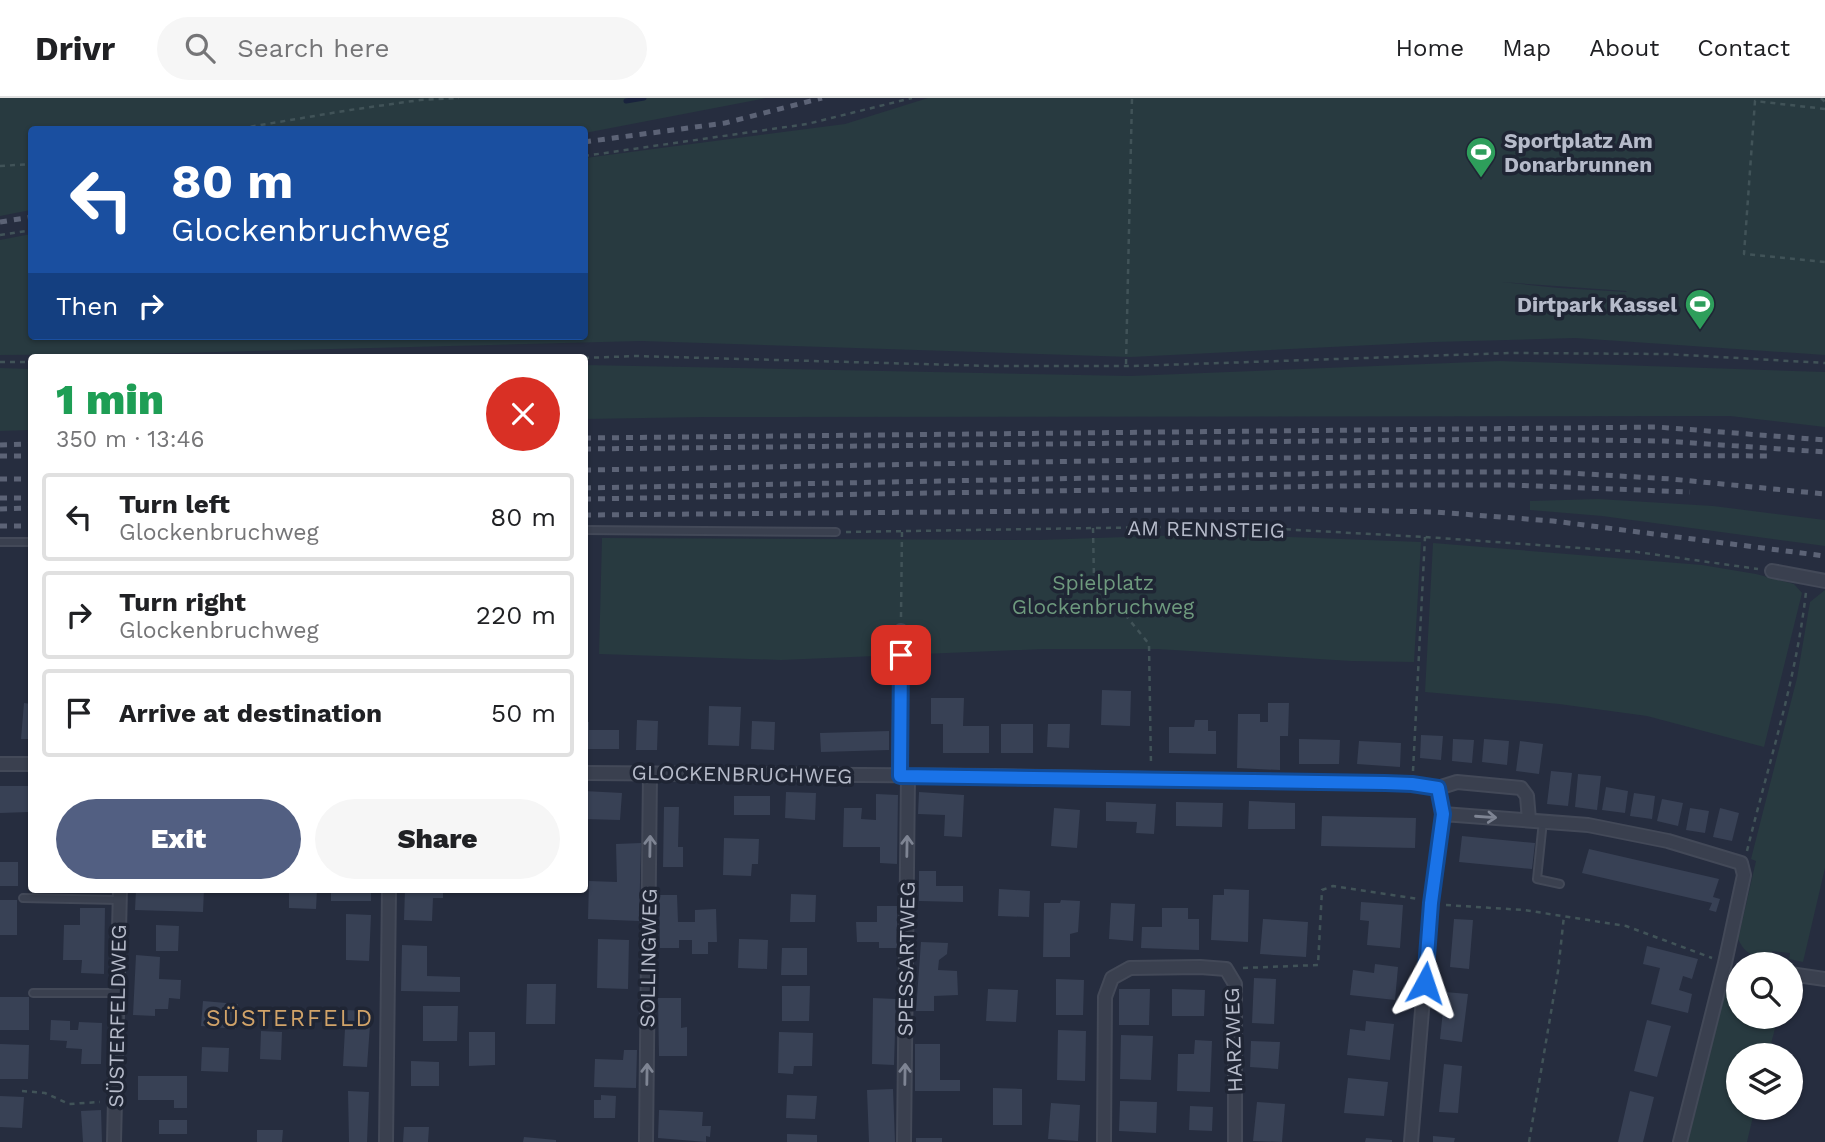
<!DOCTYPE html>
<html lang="en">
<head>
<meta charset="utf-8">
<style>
	body { margin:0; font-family:"Work Sans",sans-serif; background:#f6f6f6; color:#202124; height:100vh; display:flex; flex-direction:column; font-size:26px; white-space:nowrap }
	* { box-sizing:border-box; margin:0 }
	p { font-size:23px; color:#757577 }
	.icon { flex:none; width:38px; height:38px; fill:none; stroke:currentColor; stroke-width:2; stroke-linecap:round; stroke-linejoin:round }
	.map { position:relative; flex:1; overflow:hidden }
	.drawer { position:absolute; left:28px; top:256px; width:560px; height:539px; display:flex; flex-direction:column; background:#fff; border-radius:7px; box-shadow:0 2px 5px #0004 }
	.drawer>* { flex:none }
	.guide { position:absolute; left:28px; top:28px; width:560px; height:214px; border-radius:7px; box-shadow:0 2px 5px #0004; background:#1a4fa0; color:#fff; overflow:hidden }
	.tools { position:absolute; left:1726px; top:854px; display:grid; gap:14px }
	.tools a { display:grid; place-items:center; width:77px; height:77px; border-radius:50%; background:#fff; box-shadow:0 2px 5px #0004; font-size:35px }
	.pin { position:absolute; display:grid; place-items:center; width:60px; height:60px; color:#fff; margin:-30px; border-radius:14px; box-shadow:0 4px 10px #0006 }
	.me { position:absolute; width:77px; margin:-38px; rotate:5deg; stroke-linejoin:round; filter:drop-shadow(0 0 5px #0008) }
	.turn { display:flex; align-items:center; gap:24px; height:147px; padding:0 28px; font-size:32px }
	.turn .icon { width:91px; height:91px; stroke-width:2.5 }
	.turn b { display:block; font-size:49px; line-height:60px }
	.then { display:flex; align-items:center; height:66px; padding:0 28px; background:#0003; gap:14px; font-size:26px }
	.round { display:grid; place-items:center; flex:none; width:74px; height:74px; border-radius:37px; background:#f6f6f6 }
	.overview { display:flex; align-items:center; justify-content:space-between; height:119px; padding:0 28px }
	h1 { font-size:42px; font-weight:800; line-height:52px; color:#1e9e55 }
	.button { display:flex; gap:14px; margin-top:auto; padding:14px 28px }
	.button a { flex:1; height:80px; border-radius:42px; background:#525f82; color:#fff; font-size:28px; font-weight:800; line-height:80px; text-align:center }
	.button a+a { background:#f6f6f6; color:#202124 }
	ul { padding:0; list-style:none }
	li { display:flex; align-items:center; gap:21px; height:88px; margin:0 14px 10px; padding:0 14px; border:4px solid #e0e0e0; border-radius:7px }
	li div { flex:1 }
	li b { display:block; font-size:26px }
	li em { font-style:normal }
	header { display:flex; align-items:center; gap:42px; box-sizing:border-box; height:98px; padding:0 35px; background:#fff; border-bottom:2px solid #e0e0e0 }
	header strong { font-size:33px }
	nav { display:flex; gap:38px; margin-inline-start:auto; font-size:24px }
	.search { width:490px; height:63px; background:#f6f6f6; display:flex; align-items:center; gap:18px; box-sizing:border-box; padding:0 24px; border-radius:38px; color:#757577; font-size:26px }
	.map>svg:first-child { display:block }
	.green { fill:#283a40; fill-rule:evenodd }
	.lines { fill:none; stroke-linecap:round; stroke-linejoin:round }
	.stream { stroke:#19233d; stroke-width:5 }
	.building { fill:#384155 }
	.service-casing { stroke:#434958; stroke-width:10 }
	.minor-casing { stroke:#434958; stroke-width:16 }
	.path { stroke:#415358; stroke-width:2.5; stroke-dasharray:5 5; stroke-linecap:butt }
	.service { stroke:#3a404f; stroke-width:6 }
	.minor { stroke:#3a404f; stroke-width:12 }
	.rail { stroke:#5c6376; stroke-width:5; stroke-dasharray:7 7; stroke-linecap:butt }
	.oneway { stroke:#7e8493 }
	.route-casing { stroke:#114b97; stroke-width:18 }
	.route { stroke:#1a73e8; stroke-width:12 }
	.labels { text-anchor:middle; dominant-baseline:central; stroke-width:7; stroke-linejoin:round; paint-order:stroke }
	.poi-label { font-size:21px; font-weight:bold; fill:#b6bbca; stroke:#1f2534; text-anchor:start }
	.street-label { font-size:21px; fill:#b6bbca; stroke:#1f2534 }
	.park-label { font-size:21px; fill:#6e9a7e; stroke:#1f2534 }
	.neighbourhood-label { font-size:23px; letter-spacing:2px; fill:#d2a469; stroke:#1f2534 }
</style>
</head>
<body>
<header>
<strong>Drivr</strong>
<div class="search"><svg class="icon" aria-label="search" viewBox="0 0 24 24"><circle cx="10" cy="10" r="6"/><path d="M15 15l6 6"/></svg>Search here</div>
<nav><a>Home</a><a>Map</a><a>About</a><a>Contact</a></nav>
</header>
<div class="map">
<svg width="1825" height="1044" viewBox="0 0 1825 1044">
	<rect width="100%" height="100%" fill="#262d3f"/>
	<path class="green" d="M0,0H766L585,35L584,32H32L31,112L0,118Z
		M928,0H1825V257L1575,240L1434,244L1131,259L641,243L141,256L0,257V142L31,136L32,238H584L585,60L845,26ZM1501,184L1626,193L1627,194L1559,190Z
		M1500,263L1825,274V329L1730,318L705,319L585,321V267L1130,278Z
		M0,270L31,271V332L0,333Z
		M1598,401L1713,408L1825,422V448L1602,418L1530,412V403Z
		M1214,436L1421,444L1414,564L1351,563L1157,551H1044L781,562L599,556L602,440L1039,442Z
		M1433,445L1702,467L1756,476L1794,486L1802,495L1764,649L1647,618L1559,606L1425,594Z
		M1825,492V770L1803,864L1789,861L1790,855L1772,853L1770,860C1753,857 1746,858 1738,841L1756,763L1751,761L1797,580L1810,504Z
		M1735,882H1738V919H1778L1768,957H1738V1010H1755L1747,1044H1685L1720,901Z"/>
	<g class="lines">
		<path class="stream" d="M626,3L644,0"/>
	</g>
	<path class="building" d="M1102,592L1131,593L1130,628L1101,627Z
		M931,600H964L963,628H989V655H943V626H931Z
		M24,605L32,606V641H21Z
		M1268,605H1289L1288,638H1280V672L1237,670L1238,616H1260V624H1268Z
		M709,608L741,609L739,648L708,647Z
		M637,622L658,623L657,652H636Z
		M1195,622H1208V633H1216V656L1169,655V629H1194Z
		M752,623L775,624L774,652L751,651Z
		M584,624H589V632H619V651H584Z
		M1001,626H1033V655H1001Z
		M1048,626H1070L1069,650L1047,649Z
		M889,633V652L821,654L820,635Z
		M1421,637L1443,638L1441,662L1420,660Z
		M1299,641L1340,642L1339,666H1299Z
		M1453,641L1474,642L1472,665L1452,663Z
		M1484,641L1509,643L1507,667L1482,664Z
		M1359,643L1401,645L1400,669L1357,666Z
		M1520,643L1543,646L1539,676L1516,673Z
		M1551,673L1572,675L1568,708L1547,706Z
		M1578,676L1601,678L1597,712L1575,709Z
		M0,688H28L29,714L0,715Z
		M1606,689L1628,693L1625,715L1602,712Z
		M584,693L622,695L620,722L584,721Z
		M786,694L816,695L815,722L785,720Z
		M919,694L964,697L962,739L944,738L945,717L918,716Z
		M1634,695L1655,698L1652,721L1630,718Z
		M876,696L898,697L897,766L880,765V749H843L844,710H862L861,721L876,722Z
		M734,698H770V717H734Z
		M1662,701L1683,705L1678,728L1657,723Z
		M1249,703L1295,705V731H1248Z
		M1106,704L1156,706L1154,736L1136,735L1137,724L1106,723Z
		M1176,704L1223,705L1222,729L1176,728Z
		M664,709H679L678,749H683V769H663Z
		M1054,710L1080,712L1077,750L1051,748Z
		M1690,710L1709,713L1705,735L1686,732Z
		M1720,710L1739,715L1732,743L1713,739Z
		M1322,718L1416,720L1415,750L1321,748Z
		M1462,738L1535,745L1532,771L1459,764Z
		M724,740L759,741L758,766H752L751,778L723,777Z
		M641,745L639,823L588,821L589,783L617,784L616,746Z
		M1589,751L1719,781L1713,799L1720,801L1716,814L1709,812L1712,805L1582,775Z
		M0,764H18V788H0Z
		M919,773H936V788H963V804L919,803Z
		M136,791H204L203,814L135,812Z
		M289,791H317L316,811L289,810Z
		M331,791H371V803H331Z
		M405,791H443V800H433L432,823L404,822Z
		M999,791L1030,793L1029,819L998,818Z
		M1224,791L1249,792L1248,844L1211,842L1213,797H1224Z
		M791,796L816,797L815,824H790Z
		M659,797H677L678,824H695V812L716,811L717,844H708V856H692V842H679V850H660Z
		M0,802H17V837H0Z
		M1061,802L1080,803L1078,834L1070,836V859H1043L1044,805H1060Z
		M1361,804L1403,807L1400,850L1367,847L1369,823L1360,822Z
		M1111,805L1135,806L1133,843L1109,841Z
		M877,808H897V850H879V844H857L856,824H877Z
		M80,810H105L104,876L81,875L82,862H63L64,827H80Z
		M1162,810H1188V821H1199V852L1141,850L1142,829H1162Z
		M346,816L371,817L369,863L346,862Z
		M1263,821L1308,824L1306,859L1260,856Z
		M1454,821L1473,822L1469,871L1450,869Z
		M156,827L179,828L178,853H156Z
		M598,841L629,842L628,891L597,890Z
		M739,841L768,842L767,871L738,870Z
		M921,844L948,845L947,856L939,862L938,872L957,873L958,897L934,898V913H916Z
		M402,847L427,848V878L460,879V894L401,893Z
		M1647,848L1698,861L1692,881L1683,878L1679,892L1692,896L1688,915L1651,906L1660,870L1643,866Z
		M782,850H807V877H781Z
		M136,857L160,859L159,881L181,882L180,901L169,900L168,911H155V918L133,917Z
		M1375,866L1398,869L1395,902L1350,897L1353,872L1374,875Z
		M1254,880L1276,881L1274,926L1252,925Z
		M1056,881L1084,882L1083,917H1056Z
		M527,886H556L555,926H526Z
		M782,888H810L809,923H782Z
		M988,891L1018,892L1016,924L986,923Z
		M1119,891H1150L1149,927H1119Z
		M1172,891L1205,892L1204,918H1172Z
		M1445,894L1468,896L1462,944L1440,941Z
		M0,899H29V932H0Z
		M658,900H681V930L687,929V958H659Z
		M873,900L896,901L894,967L872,966Z
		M203,903L238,906L236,931L201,928Z
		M423,908H458L457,943H423Z
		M346,912L371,913L367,969L343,968Z
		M51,922L70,923V932H78L79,924L102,925L101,966H81L82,951L66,950L67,943L50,942Z
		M1647,922L1671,928L1657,979L1634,973Z
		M1366,923L1394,926L1390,962L1347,957L1350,931L1365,933Z
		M1058,932L1086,933L1085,983L1057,982Z
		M261,933L282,934L281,962L260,961Z
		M469,934H495V967L469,968Z
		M779,934L813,935L812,968H794L793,976L778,975Z
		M1121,937L1153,938L1151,982L1120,981Z
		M1195,942L1212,943L1210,994L1177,993L1178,956H1194Z
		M1251,943L1280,944L1278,971L1250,969Z
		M0,946L29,947L28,981H0Z
		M915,946H940V982H960V993H915Z
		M202,949L229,950L228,974L201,973Z
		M624,952H637L636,990L594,989L595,961L623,962Z
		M411,963L439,964V988H411Z
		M1444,966L1462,968L1458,1015L1439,1014Z
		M138,978H187V1010H174V1002H138Z
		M1348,980L1388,984L1384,1018L1344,1015Z
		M993,990L1022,991V1027H993Z
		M893,991L895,1044H869L867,992Z
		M348,993L369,994L367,1044H349Z
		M1630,993L1654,999L1643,1044H1618Z
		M601,997L616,998L615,1020H594V1002H601Z
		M787,997L817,998L815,1021L786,1020Z
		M0,998L24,999L22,1030L0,1029Z
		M1120,1003L1157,1004L1156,1035L1119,1033Z
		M1257,1004L1285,1006L1282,1044L1253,1043Z
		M1051,1005L1080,1007L1078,1043L1048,1041Z
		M1190,1008L1213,1009L1212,1033L1189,1032Z
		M101,1012L102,1044H83L81,1013Z
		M659,1012L703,1014L702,1028H711L710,1039L706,1038V1044L658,1040Z
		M159,1022H187V1036H159Z
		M404,1029H429L428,1044H403Z
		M257,1032H283L282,1044H257Z
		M787,1036L817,1037V1044H787Z
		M1433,1038L1455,1040L1454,1044H1433Z
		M524,1039L556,1042V1044H523Z
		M916,1040H942V1044H916Z
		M1366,1040L1392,1042V1044H1365Z"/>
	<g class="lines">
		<g class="service-casing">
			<path id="service" d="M584,432L836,434
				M0,444H32
				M1543,723L1537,781L1560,786
				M23,800L119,802
				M33,895H117"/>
		</g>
		<g class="minor-casing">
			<path id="minor" d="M1772,473L1825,483
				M0,666H32
				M584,675L995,678L1412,686L1438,690L1457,684L1521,690L1527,698L1529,722
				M899,678L901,533
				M1443,716L1588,727L1668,743L1741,765L1744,777L1725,865L1680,1044
				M1790,876L1825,881
				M114,1044L120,791
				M386,1044L389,791
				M646,1044L650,675
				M904,1044L908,678
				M1104,1044L1105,899L1112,880L1130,870L1200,869L1226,871L1235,886V1044
				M1411,1044L1431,805L1443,716L1438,690"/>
		</g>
		<path class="path" d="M1821,0L1825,4
			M1825,11L1755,3L1744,156L1825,164
			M231,32L350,12L420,2L459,0
			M584,58L807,26L912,0
			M0,68L32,66
			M0,137L32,132
			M584,260L635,258L992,268H1134L1510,255L1667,256L1825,265
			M0,264H32
			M1126,266L1132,0
			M1093,430L1094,482L1098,494L1123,514L1149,546L1151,668
			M846,434L1225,428L1425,439L1637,454L1758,471
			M901,519L902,432
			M1413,673L1425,439
			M1747,753C1768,667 1796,583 1806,494
			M1446,807L1524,812L1626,828L1712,860
			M1243,870L1318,867L1322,792L1333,788L1419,801
			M22,993L45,995L69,1006L100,1004
			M1529,1044L1558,873L1564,818"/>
		<use href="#service" class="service"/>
		<use href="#minor" class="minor"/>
		<path class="rail" d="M584,44L725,25L822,0
			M0,124L32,119
			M584,340L1657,329L1825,342
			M0,347L32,346
			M584,351L1511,341L1664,343L1825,354
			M0,358H32
			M584,372C979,366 1374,355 1769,358
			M0,381H32
			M584,390L1400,374H1552L1671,381L1825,396
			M0,400H32
			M584,401L1398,387H1510L1690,394
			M0,411L32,410
			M584,417L1301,411L1435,414L1553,423L1825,458
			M0,428H32"/>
	</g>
	<defs><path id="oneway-shaft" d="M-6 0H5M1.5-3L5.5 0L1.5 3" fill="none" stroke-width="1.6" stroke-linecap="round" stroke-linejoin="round" transform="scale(1.75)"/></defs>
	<g class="oneway">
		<use href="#oneway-shaft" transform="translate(1486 719) rotate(4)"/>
		<use href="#oneway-shaft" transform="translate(650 748) rotate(-89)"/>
		<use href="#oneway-shaft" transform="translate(907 748) rotate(-89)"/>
		<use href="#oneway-shaft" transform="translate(647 976) rotate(-89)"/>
		<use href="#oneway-shaft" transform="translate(905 976) rotate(-89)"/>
	</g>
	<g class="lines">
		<g class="route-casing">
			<path id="route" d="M901,557L900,678L1385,685L1412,686L1438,690L1443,716L1431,805L1425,885"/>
		</g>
		<use href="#route" class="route"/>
	</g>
	<defs>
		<g id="stadium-pin" transform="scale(1.575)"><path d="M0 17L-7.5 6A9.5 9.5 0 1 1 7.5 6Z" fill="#2e9e5b" stroke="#1f2534"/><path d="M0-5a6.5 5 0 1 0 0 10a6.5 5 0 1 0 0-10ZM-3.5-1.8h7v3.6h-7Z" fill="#fff"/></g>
	</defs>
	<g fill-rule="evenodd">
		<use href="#stadium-pin" x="1481" y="54"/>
		<use href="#stadium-pin" x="1700" y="206"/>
	</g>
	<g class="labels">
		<g class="poi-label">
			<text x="1504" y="42">Sportplatz Am<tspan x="1504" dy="24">Donarbrunnen</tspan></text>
			<text x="1677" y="206" text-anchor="end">Dirtpark Kassel</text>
		</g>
		<g class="street-label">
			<text transform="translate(1206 431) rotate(1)">AM RENNSTEIG</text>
			<text transform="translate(742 676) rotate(1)">GLOCKENBRUCHWEG</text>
			<text transform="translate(648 860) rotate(-89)">SOLLINGWEG</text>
			<text transform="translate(906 861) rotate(-89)">SPESSARTWEG</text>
			<text transform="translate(117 918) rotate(-89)">SÜSTERFELDWEG</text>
			<text transform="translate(1233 942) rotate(-92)">HARZWEG</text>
		</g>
		<g class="park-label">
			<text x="1103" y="484">Spielplatz<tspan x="1103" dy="24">Glockenbruchweg</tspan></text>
		</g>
		<g class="neighbourhood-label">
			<text x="290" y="920">SÜSTERFELD</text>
		</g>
	</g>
</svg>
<div class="tools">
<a><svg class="icon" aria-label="search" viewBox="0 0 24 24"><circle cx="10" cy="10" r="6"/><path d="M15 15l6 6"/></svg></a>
<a><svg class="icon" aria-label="layers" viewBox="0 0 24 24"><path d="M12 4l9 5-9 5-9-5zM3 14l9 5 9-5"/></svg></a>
</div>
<div class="pin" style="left:901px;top:557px;background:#d93025"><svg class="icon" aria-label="arrive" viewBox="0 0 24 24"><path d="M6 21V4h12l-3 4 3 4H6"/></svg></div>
<svg class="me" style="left:1425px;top:885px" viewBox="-20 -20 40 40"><path d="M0-17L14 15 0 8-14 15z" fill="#1a73e8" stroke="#fff" stroke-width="4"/></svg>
<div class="guide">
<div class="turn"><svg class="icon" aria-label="left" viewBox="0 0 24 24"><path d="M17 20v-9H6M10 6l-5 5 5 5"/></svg><div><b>80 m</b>Glockenbruchweg</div></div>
<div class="then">Then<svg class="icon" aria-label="right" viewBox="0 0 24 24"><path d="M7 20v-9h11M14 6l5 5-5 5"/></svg></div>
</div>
<section class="drawer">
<div class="overview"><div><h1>1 min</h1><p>350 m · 13:46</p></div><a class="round" style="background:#d93025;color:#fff"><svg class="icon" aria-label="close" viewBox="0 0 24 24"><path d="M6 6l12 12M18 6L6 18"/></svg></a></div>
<ul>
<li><svg class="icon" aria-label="left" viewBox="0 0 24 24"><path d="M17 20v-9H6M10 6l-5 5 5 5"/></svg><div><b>Turn left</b><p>Glockenbruchweg</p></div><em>80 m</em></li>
<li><svg class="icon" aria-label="right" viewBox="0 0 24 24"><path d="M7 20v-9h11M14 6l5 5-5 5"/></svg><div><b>Turn right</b><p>Glockenbruchweg</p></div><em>220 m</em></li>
<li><svg class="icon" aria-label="arrive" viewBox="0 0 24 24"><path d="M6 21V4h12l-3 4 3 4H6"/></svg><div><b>Arrive at destination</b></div><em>50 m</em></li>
</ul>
<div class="button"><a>Exit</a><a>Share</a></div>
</section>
</div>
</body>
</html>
